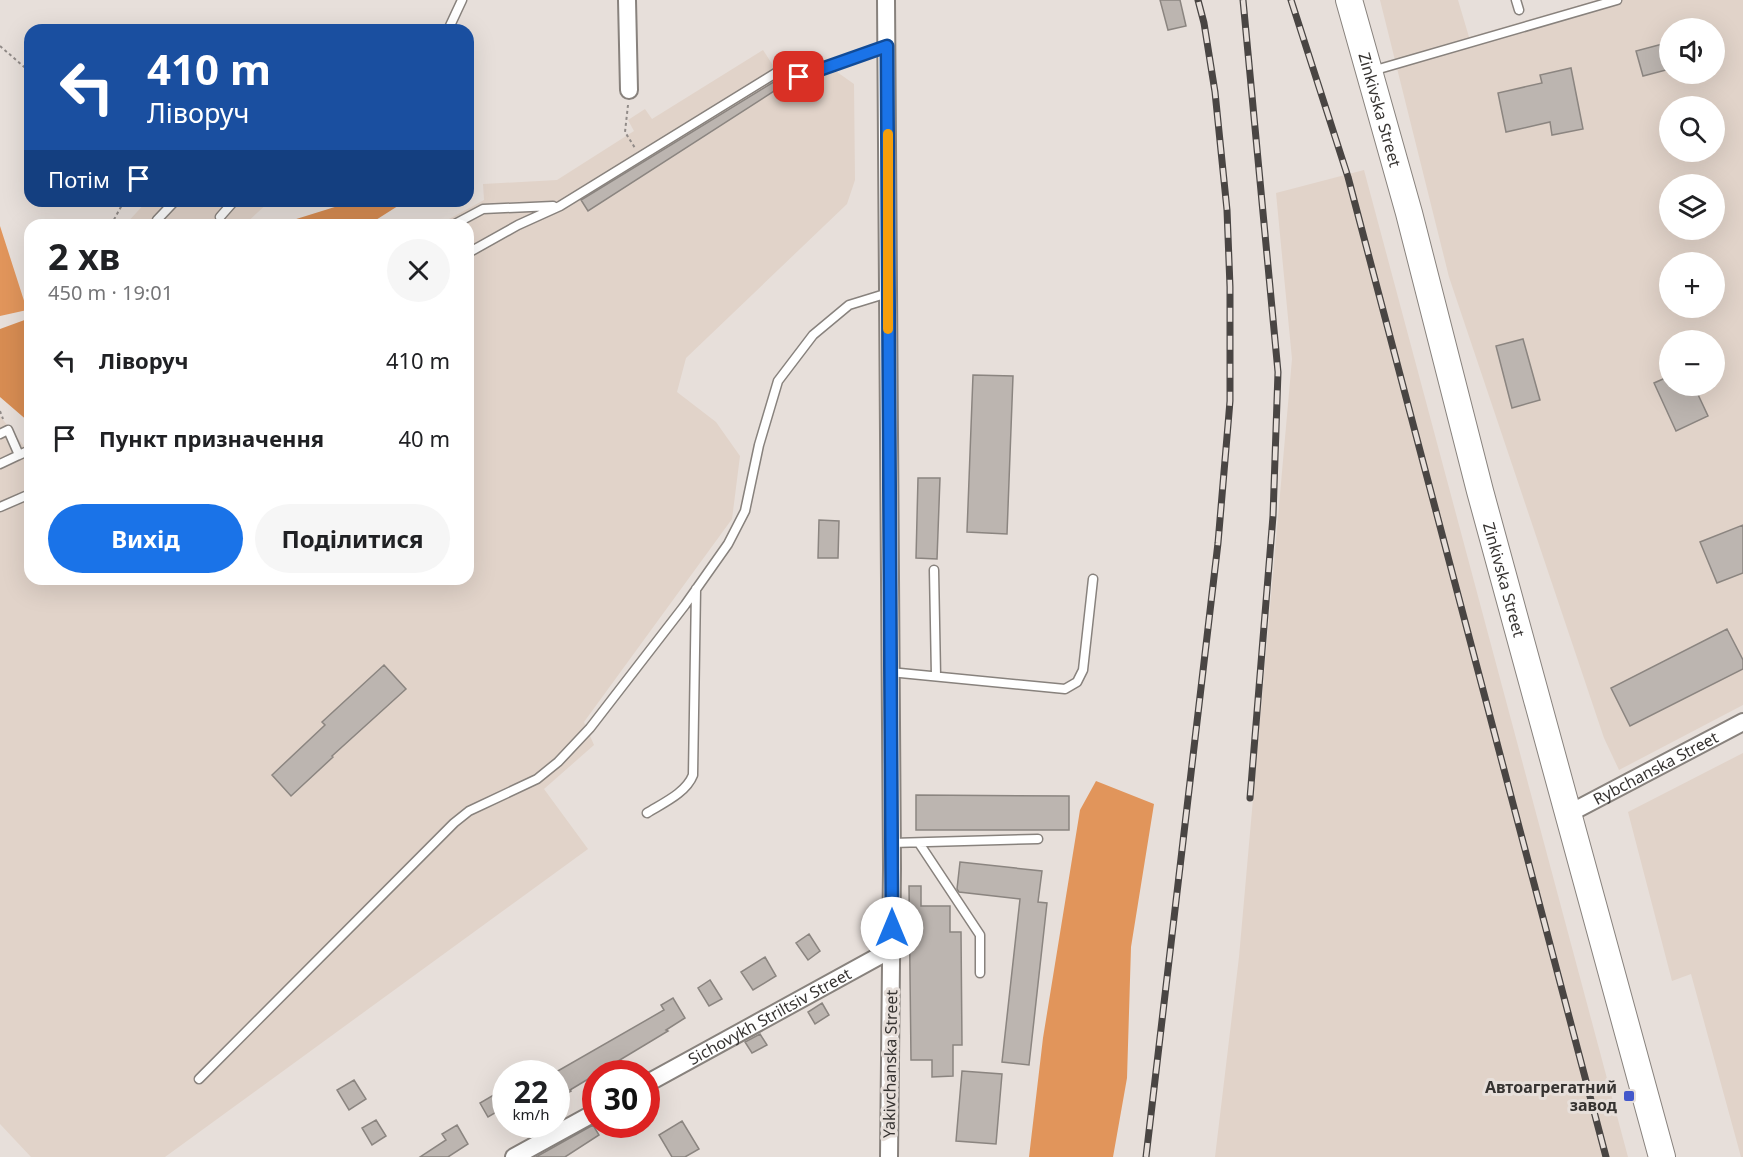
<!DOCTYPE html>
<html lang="uk">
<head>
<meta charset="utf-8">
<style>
	body { margin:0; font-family:"Noto Sans",sans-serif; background:#f6f6f6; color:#202124; height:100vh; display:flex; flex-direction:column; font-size:22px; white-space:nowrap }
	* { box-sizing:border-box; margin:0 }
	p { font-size:20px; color:#757577 }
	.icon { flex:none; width:33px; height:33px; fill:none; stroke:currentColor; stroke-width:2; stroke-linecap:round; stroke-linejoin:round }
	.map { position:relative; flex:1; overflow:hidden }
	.sheet { position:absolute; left:24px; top:219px; width:450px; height:366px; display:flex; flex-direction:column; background:#fff; border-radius:18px; box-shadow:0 6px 24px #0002 }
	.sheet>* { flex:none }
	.hud { position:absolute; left:24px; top:24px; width:450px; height:183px; border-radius:18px; box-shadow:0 6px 24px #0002; background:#1a4fa0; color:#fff; overflow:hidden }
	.controls { position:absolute; left:1659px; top:18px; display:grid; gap:12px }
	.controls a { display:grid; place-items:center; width:66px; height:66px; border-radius:50%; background:#fff; box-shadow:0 6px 24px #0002; font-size:30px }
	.speed { position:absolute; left:492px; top:1060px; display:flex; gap:12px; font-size:30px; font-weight:700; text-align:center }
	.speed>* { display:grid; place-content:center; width:78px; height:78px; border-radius:50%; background:#fff; box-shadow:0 6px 24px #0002; line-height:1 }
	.speed small { font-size:15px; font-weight:400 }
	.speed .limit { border:9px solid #d22; background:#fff; color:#111 }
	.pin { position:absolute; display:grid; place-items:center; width:51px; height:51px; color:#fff; margin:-26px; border-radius:12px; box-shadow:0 3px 9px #0006 }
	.me { position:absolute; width:66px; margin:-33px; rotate:0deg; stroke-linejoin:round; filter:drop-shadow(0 0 4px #0008) }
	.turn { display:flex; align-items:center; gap:21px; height:126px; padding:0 24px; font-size:27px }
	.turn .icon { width:78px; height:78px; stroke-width:2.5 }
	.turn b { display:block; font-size:42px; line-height:51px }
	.then { display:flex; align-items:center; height:57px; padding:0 24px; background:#0003; gap:12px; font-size:22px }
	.round { display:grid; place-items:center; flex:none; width:63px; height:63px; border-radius:32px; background:#f6f6f6 }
	.summary { display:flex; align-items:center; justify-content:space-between; height:102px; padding:0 24px }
	h1 { font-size:36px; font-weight:700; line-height:45px }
	.action { display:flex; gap:12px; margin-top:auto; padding:12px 24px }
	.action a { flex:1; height:69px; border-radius:36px; background:#1a73e8; color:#fff; font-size:24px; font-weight:700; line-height:69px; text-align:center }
	.action a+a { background:#f6f6f6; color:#202124 }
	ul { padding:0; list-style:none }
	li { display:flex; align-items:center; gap:18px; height:78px; padding:0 24px }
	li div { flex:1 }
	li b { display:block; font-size:22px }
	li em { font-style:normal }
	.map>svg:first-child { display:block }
	.built { fill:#e1d3c9; fill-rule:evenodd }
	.forest { fill:#e1955b }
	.water { fill:#d78c52 }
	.building { fill:#bcb5b0; stroke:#8b8580; stroke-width:1.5 }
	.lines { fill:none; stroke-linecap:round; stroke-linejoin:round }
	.lane-casing { stroke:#88827d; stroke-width:11 }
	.street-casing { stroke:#88827d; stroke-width:20 }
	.primary-casing { stroke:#88827d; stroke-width:28 }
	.path { stroke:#918b88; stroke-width:2; stroke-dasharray:3 3; stroke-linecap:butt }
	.lane { stroke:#fff; stroke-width:8 }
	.street { stroke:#fff; stroke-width:16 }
	.primary { stroke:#fff; stroke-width:26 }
	.rail-casing { stroke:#494543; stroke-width:7 }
	.rail { stroke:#e7dfda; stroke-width:4.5; stroke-dasharray:14; stroke-linecap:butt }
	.route-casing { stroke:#114b97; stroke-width:15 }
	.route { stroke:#1a73e8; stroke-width:10 }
	.slow { stroke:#f59e0b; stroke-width:10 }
	.poi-dot { fill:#4358cb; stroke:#e7dfda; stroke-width:2 }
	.labels { text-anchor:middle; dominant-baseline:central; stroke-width:6; stroke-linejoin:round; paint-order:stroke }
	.street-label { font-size:16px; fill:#363331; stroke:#e7dfda }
	.poi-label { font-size:16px; font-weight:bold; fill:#363331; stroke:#e7dfda; text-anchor:end }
</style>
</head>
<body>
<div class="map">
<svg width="1743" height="1157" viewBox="0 0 1743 1157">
	<rect width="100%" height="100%" fill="#e7dfda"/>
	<path class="built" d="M1380,0H1458L1469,37L1597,0H1743V705L1619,770L1604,738L1449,277ZM1670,28H1714V74H1670ZM1670,106H1714V152H1670ZM1670,184H1714V230H1670ZM1670,262H1714V308H1670ZM1670,340H1714V386H1670Z
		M763,50L776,70H798L833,59L837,72L854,84L855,180L847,204L686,358L677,392L716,422L740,456L732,519L584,722L594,745L544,789L588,849L165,1157H31L0,1124V416L24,446L30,443V579H468V225H438L484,200L483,184L557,180L634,131L628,120L645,109L652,119Z
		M1364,170L1628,1157H1215L1239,957L1292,359L1276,193Z
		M147,201H270L244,225H125Z
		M1743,753V1157H1741L1691,974L1672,981L1628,812Z"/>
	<path class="forest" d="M0,226L27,310L0,316Z
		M1096,781L1154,804L1131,947L1127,1078L1113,1157H1029L1043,1038L1080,810Z"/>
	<path class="water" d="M354,201H400L401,204L368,225H277Z
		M30,318V422H29L0,397V329Z"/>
	<path class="building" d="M1160,0H1180L1186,26L1168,30Z
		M1670,42V69L1643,76L1636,51Z
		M1571,68L1583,129L1552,135L1550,122L1506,132L1498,93L1542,83L1540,75Z
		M780,78L785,84L588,211L581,200Z
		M1523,339L1540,400L1512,408L1496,346Z
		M973,375L1013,376L1007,534L967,532Z
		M1670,376V386H1694L1708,416L1676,431L1654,383Z
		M918,478H940L937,559L916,558Z
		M819,520L839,521L838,558H818Z
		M1743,525V573L1717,583L1700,542Z
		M1727,629L1743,660V669L1630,726L1611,688Z
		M384,665L406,689L332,756L333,757L291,796L272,775L325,725L322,722Z
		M916,795L1069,796V830H916Z
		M960,862L1042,871L1038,902L1047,903L1029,1065L1002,1062L1020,899L959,892L957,889Z
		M909,886H921V906H950V932H961L962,1045H953V1076L932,1077V1060H911Z
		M809,934L820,951L808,960L796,943Z
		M765,957L776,976L753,990L741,972Z
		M710,980L722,999L709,1006L698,988Z
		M673,998L685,1018L666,1030L668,1031L570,1090L571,1091L556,1100V1072L664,1010L661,1005Z
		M822,1003L829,1015L815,1024L808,1012Z
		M760,1034L767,1045L752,1053L745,1042Z
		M962,1071L1002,1074L996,1144L956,1141Z
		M354,1080L366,1099L349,1110L337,1090Z
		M497,1093L505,1107L488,1117L480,1103Z
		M376,1120L386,1136L372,1145L362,1128Z
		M682,1121L699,1149L685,1157H672L659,1135Z
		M457,1125L468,1144L448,1157H420L446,1140L442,1134Z
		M593,1125L599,1135L565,1157H536Z"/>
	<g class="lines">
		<g class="lane-casing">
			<path id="lane" d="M1516,0L1519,10
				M448,30L462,0
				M1372,71L1617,0
				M220,217L234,201
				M157,220L175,201
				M453,225L483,209L553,206
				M468,253L518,225L560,206L779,71L799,77L887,46
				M0,434L8,430L19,455L0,464
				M19,455L30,450
				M0,507L30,494
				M934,570L936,676
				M890,672L1065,689L1077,682L1083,670L1093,579
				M647,813C663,803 686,793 693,775L696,589
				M892,843L1038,839
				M919,843L980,935V973
				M199,1079L454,823L469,811L537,779L558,762L590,728L685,605L728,544L745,511L759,445L778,381L813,335L849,305L888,293"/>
		</g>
		<g class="street-casing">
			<g id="street">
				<path d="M627,0L629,90"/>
				<path d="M886,0L892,868L889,1157"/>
				<path id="s1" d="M1568,814L1743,722"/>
				<path id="s2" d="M646,1084L892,949"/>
				<path d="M514,1157L596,1112"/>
			</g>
		</g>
		<g class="primary-casing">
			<g id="primary">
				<path id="s3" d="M1349,0L1409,213L1480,491L1662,1157"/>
			</g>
		</g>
		<path class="path" d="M0,46L30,72
			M628,105L625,132L635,148
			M111,225L122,205L121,201
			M0,411L3,419"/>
		<use href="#lane" class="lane"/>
		<use href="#street" class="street"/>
		<use href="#primary" class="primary"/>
		<g class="rail-casing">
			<path id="rail" d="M1243,0L1278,372L1273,516L1250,798
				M1291,0L1348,177L1606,1157
				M1146,1157L1218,543L1230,401V287L1227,210L1215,92L1204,23L1198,0"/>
		</g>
		<use href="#rail" class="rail"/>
	</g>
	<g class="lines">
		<g class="route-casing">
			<path id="route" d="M799,77L887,46L892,928"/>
		</g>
		<use href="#route" class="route"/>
		<path class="slow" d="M888,134V329"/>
	</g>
	<rect class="poi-dot" x="1623" y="1090" width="12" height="12" rx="3"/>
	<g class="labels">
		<g class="street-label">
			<text stroke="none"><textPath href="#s3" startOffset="114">Zinkivska Street</textPath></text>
			<text stroke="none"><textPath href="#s3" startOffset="600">Zinkivska Street</textPath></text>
			<text stroke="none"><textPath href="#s1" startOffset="99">Rybchanska Street</textPath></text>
			<text stroke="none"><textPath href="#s2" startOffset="141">Sichovykh Striltsiv Street</textPath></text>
			<text transform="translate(890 1064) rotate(-89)">Yakivchanska Street</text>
		</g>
		<g class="poi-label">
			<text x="1617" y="1087">Автоагрегатний<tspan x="1617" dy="18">завод</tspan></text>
		</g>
	</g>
</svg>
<div class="controls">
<a><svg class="icon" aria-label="sound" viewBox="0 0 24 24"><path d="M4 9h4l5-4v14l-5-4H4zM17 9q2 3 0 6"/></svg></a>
<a><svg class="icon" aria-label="search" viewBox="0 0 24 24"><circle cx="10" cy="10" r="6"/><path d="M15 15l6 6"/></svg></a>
<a><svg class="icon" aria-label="layers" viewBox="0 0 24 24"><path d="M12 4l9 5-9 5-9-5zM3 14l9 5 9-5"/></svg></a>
<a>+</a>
<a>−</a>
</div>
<div class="speed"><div>22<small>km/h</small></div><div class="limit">30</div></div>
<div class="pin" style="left:799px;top:77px;background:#d93025"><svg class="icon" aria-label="arrive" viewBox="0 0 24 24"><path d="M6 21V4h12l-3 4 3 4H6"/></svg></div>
<svg class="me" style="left:892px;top:928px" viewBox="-20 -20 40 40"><circle r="19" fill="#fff"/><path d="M0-13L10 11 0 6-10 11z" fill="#1a73e8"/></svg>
<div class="hud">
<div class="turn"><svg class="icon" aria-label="left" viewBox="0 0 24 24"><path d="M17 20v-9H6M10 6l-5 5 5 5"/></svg><div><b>410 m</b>Ліворуч</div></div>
<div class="then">Потім<svg class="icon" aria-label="arrive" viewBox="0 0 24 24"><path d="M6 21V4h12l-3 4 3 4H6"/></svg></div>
</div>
<section class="sheet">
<div class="summary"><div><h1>2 хв</h1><p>450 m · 19:01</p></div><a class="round"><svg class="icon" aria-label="close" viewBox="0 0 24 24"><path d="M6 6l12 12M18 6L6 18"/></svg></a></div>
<ul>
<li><svg class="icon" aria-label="left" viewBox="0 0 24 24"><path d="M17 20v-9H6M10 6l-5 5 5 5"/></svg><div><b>Ліворуч</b></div><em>410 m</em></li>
<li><svg class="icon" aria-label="arrive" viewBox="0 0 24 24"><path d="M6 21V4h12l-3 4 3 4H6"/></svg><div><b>Пункт призначення</b></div><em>40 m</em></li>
</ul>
<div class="action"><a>Вихід</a><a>Поділитися</a></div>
</section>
</div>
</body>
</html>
